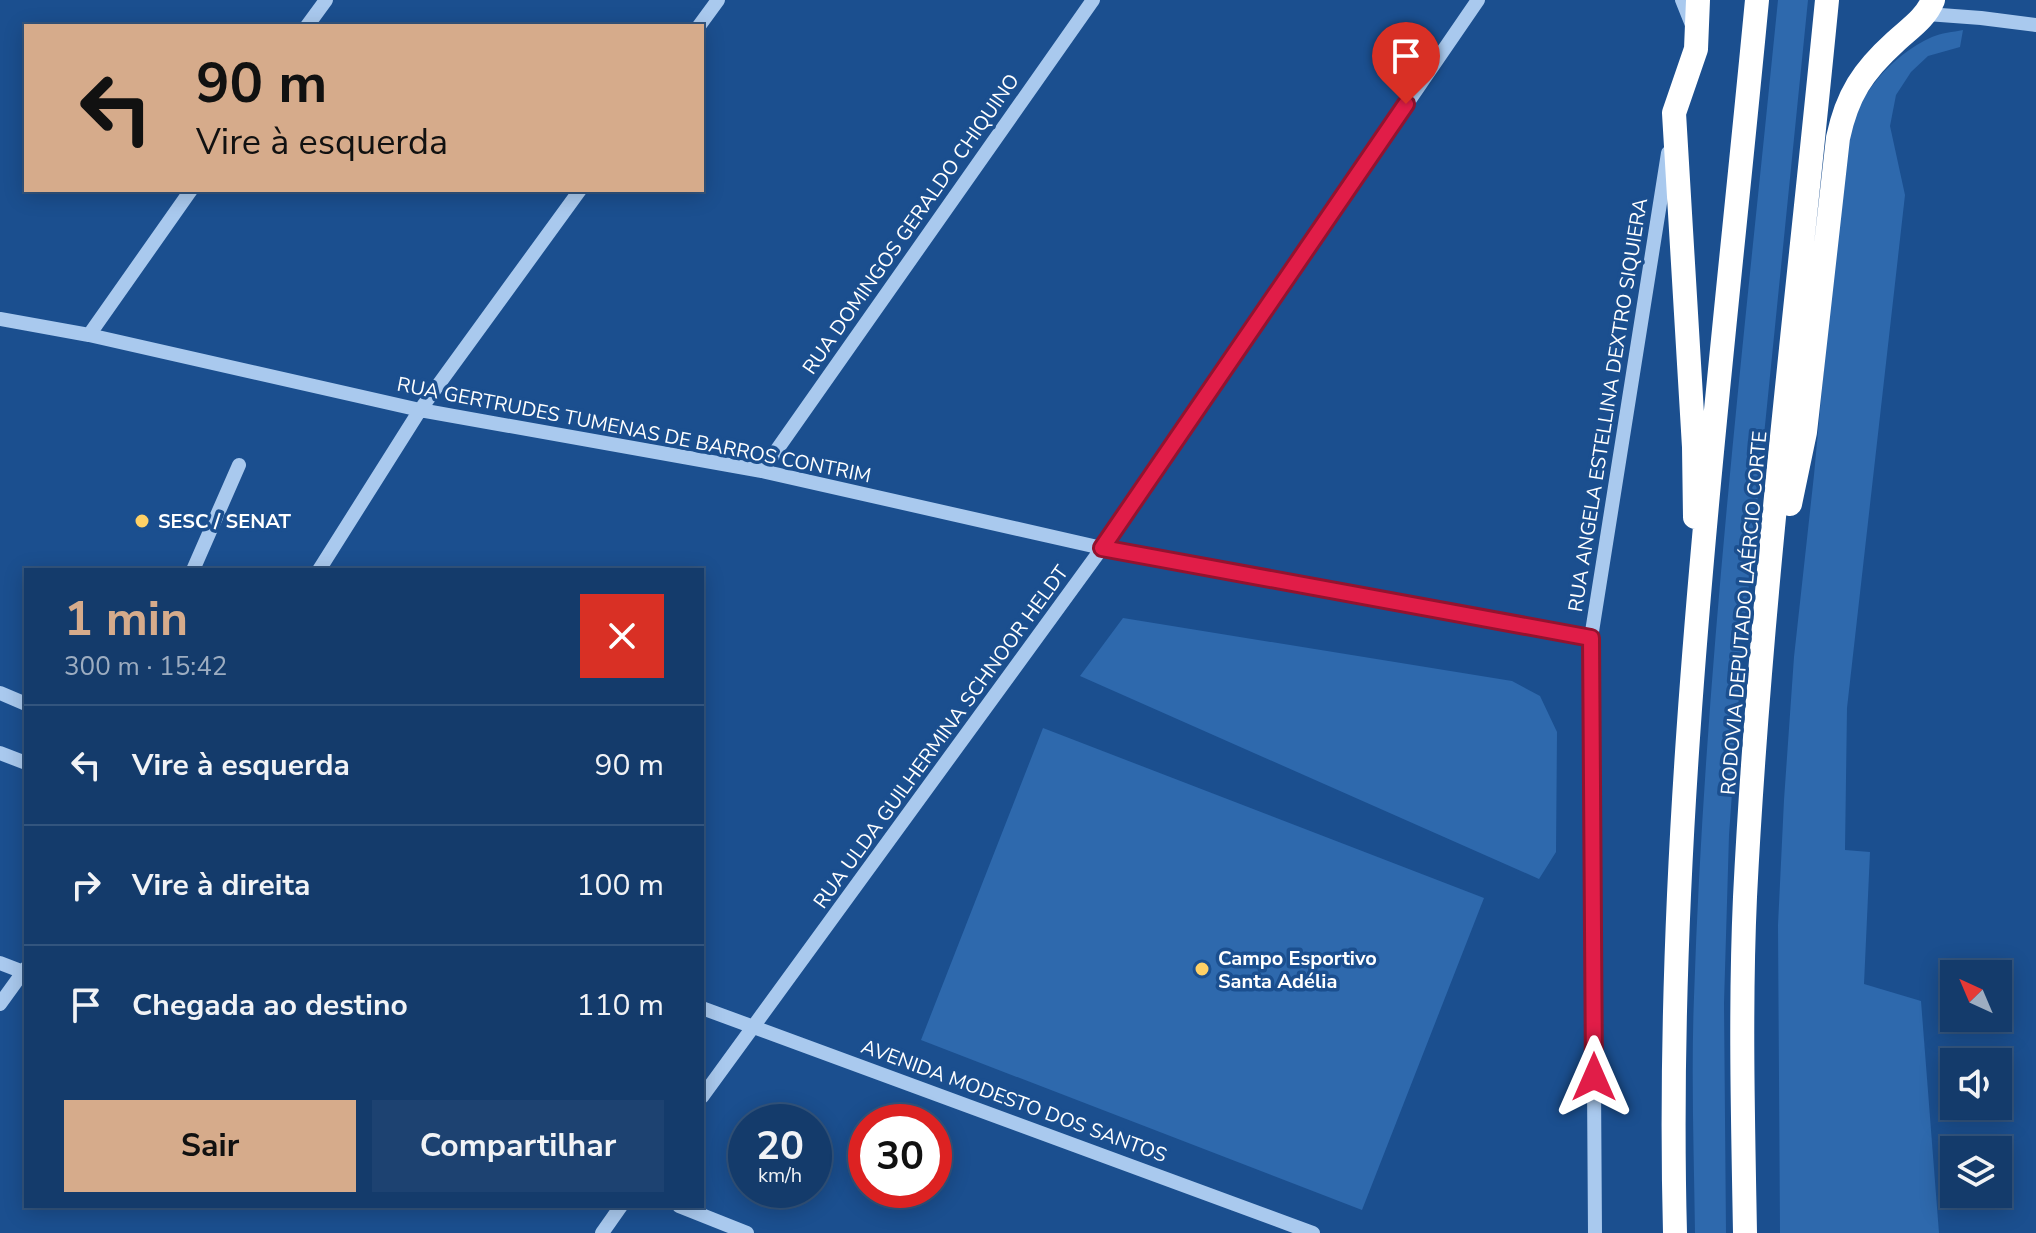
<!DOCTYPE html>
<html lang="pt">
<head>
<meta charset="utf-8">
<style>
	body { margin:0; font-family:"Nunito Sans",sans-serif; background:#1d4271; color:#f1f3f6; height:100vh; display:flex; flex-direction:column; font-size:30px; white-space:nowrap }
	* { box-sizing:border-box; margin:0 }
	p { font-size:26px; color:#9dadc1 }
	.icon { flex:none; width:44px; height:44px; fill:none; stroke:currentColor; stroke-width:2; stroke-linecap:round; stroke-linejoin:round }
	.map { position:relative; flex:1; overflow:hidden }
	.panel { position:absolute; left:24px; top:568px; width:680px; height:640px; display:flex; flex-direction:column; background:#143b6b; border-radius:0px; box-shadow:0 4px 20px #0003,0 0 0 2px #33557e }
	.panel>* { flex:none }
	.banner { position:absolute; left:24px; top:24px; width:680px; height:168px; border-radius:0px; box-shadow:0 4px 20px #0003,0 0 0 2px #33557e; background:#d6ab8b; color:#111; overflow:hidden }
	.needle { width:52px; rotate:316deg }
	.tools { position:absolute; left:1940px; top:960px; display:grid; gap:16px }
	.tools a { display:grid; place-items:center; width:72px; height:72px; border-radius:0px; background:#143b6b; box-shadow:0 4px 20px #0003,0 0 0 2px #33557e; font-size:40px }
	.speed { position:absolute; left:728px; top:1104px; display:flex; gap:16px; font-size:40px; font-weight:700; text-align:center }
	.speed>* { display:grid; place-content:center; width:104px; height:104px; border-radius:50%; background:#143b6b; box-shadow:0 4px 20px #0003,0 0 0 2px #33557e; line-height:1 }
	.speed small { font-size:20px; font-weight:400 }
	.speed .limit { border:12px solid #d22; background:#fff; color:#111 }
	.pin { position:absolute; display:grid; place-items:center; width:68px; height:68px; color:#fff; margin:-82px -34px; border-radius:50% 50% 50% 0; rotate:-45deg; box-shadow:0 0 8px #0007 }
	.pin .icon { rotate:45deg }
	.me { position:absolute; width:88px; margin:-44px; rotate:0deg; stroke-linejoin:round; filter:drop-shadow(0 0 6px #0008) }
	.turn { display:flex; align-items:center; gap:28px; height:168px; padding:0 40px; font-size:36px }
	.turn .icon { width:104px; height:104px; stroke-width:2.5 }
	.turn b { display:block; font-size:56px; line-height:68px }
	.round { display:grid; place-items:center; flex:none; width:84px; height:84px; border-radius:0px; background:#1d4271 }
	.overview { display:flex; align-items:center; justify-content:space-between; height:136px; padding:0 40px }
	h1 { font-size:48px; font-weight:700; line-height:60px; color:#d6ab8b }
	.button { display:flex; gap:16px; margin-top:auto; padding:16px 40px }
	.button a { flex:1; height:92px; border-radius:0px; background:#d6ab8b; color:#111; font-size:32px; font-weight:700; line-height:92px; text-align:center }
	.button a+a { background:#1d4271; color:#f1f3f6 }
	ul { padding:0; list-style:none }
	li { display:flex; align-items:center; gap:24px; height:120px; padding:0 40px; border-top:2px solid #33557e }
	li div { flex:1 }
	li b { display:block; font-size:30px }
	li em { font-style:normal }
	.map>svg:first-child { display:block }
	.green { fill:#2e69ad }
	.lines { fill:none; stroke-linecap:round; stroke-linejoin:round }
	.minor { stroke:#a9c9ee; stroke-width:14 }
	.highway { stroke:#fff; stroke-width:24 }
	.route-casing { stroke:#92132f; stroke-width:20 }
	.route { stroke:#e11d48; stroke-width:14 }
	.poi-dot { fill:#ffd166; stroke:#1b4f8f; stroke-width:3 }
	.labels { text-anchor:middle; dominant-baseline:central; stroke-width:7; stroke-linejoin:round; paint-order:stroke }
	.street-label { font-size:20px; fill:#fff; stroke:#1b4f8f }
	.poi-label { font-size:20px; font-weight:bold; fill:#fff; stroke:#1b4f8f; text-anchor:start }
</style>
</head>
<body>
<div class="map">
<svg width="2036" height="1233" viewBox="0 0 2036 1233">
	<rect width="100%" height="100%" fill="#1b4f8f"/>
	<path class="green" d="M1778,0H1808L1742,653L1729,835L1724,1003L1726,1233H1695C1694,1155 1691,1075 1694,997C1705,664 1745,331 1778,0Z
		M1963,30L1960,47L1928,56L1911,72L1896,95L1890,126L1905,195L1847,708L1845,850L1870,852L1864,984L1921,1001L1939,1233H1780L1778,925L1784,800L1794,657L1814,475L1845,138C1859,95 1890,56 1932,37C1941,33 1953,32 1963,30Z
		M1123,618L1512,681L1540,696L1557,732L1556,852L1539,879L1080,676Z
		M1043,728L1484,898L1362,1210L921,1040Z"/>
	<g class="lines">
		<path class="minor" d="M1682,0L1692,25
			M1927,14L1981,18L2036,25
			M307,26L326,0
			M699,26L718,0
			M0,319L89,335L420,410L762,471L1102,548L1591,638
			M89,335L191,190
			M762,471L1093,0
			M193,570L239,465
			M319,570L420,410L580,190
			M0,693L26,704
			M0,753L26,763
			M0,963L26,973
			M0,1004L26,968
			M702,1008L1313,1233
			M702,1097L1102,548L1478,0
			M679,1206L747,1233
			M602,1233L621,1206
			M1595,1233L1591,638L1668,153"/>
		<path class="highway" d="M1790,504L1805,432L1838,138C1847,95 1863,71 1895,42C1910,28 1925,19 1933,0
			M1695,517L1694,447L1674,113L1696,49L1698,0
			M1675,1233C1664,821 1718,410 1757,0
			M1745,1233C1743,1121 1740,1009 1745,897C1760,597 1798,299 1827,0"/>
	</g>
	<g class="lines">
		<g class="route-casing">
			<path id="route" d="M1406,104L1102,548L1591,638L1594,1077"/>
		</g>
		<use href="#route" class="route"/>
	</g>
	<g class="poi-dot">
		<circle cx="142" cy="521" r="8"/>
		<circle cx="1202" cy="969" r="8"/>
	</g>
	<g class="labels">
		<g class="street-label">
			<text transform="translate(911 224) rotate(-55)">RUA DOMINGOS GERALDO CHIQUINO</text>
			<text transform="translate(1608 405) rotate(-81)">RUA ANGELA ESTELLINA DEXTRO SIQUIERA</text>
			<text transform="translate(634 430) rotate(11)">RUA GERTRUDES TUMENAS DE BARROS CONTRIM</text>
			<text transform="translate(1744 613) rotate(-85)">RODOVIA DEPUTADO LAÉRCIO CORTE</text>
			<text transform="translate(941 737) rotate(-54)">RUA ULDA GUILHERMINA SCHNOOR HELDT</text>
			<text transform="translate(1014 1101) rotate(20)">AVENIDA MODESTO DOS SANTOS</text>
		</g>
		<g class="poi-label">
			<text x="158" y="521">SESC / SENAT</text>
			<text x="1218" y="958">Campo Esportivo<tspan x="1218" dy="23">Santa Adélia</tspan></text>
		</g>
	</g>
</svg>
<div class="tools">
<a><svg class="needle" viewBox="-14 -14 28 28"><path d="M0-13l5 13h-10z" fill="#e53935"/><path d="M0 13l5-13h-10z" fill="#9dadc1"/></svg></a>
<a><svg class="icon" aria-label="sound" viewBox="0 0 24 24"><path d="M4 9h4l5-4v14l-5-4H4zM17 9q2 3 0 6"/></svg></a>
<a><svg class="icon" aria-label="layers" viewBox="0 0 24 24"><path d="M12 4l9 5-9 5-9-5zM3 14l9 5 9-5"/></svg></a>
</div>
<div class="speed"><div>20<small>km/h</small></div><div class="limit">30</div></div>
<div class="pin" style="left:1406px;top:104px;background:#d93025"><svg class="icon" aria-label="arrive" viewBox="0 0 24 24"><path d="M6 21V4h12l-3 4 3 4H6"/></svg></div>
<svg class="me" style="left:1594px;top:1077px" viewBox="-20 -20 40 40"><path d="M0-17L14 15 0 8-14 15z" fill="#e11d48" stroke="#fff" stroke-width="4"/></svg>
<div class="banner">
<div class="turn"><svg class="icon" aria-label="left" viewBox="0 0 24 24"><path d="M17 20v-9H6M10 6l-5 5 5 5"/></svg><div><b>90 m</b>Vire à esquerda</div></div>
</div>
<section class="panel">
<div class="overview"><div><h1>1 min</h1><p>300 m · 15:42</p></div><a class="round" style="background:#d93025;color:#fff"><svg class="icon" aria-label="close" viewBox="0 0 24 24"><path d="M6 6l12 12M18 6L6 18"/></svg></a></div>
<ul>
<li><svg class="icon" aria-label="left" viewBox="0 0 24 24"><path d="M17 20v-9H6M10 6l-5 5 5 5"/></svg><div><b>Vire à esquerda</b></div><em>90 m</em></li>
<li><svg class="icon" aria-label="right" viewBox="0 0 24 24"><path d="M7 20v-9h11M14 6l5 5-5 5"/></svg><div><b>Vire à direita</b></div><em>100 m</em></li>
<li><svg class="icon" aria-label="arrive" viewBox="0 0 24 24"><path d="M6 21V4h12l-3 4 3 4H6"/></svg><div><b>Chegada ao destino</b></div><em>110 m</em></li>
</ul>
<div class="button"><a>Sair</a><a>Compartilhar</a></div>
</section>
</div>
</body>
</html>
